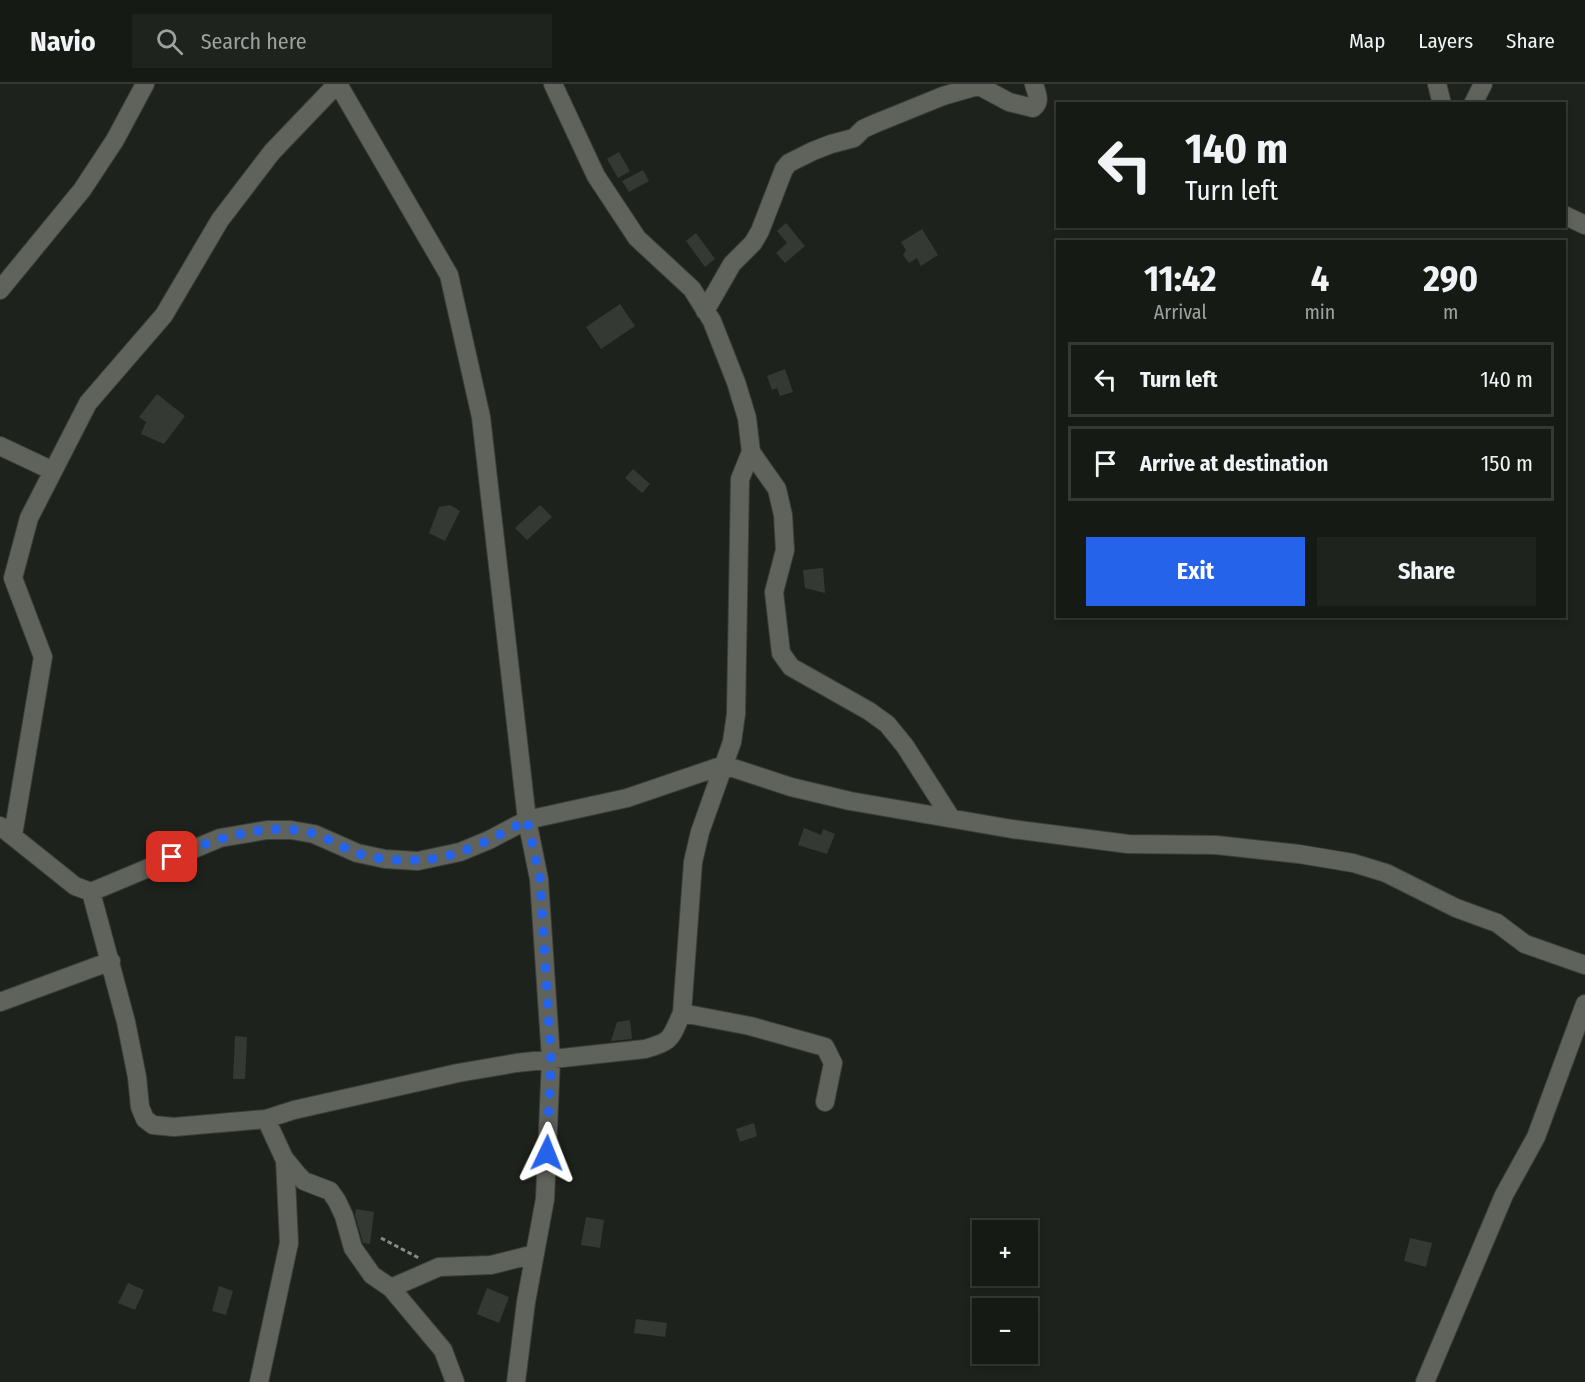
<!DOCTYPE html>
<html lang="en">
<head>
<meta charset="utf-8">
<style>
	body { margin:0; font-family:"Fira Sans Condensed",sans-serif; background:#1f231e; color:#f1f3f6; height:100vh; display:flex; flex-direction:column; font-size:22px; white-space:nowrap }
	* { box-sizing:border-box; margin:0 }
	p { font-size:20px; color:#9ea1a0 }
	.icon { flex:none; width:33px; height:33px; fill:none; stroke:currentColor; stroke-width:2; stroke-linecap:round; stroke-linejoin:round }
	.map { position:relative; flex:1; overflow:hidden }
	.side { position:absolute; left:1056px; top:156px; width:510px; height:378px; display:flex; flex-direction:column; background:#161a15; border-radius:0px; box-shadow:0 3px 9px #0003,0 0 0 2px #353834 }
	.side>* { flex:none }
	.guide { position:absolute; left:1056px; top:18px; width:510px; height:126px; border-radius:0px; box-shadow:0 3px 9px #0003,0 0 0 2px #353834; background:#161a15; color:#f1f3f6; overflow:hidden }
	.buttons { position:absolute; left:972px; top:1136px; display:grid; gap:12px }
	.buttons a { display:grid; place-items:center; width:66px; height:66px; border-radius:0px; background:#161a15; box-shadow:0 3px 9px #0003,0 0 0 2px #353834; font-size:30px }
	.pin { position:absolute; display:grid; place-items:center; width:51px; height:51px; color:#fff; margin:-26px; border-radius:12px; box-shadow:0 3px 9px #0006 }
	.me { position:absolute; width:66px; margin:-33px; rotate:2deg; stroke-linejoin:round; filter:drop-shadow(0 0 4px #0008) }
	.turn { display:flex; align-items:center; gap:21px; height:126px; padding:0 30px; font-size:27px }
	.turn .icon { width:78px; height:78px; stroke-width:2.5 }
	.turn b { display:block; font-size:42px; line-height:51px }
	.eta { display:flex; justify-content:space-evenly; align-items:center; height:102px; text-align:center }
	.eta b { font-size:36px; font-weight:700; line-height:42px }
	.cta { display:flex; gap:12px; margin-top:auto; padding:12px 30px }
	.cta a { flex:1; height:69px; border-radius:0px; background:#2563eb; color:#fff; font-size:24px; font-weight:700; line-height:69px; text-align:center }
	.cta a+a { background:#1f231e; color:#f1f3f6 }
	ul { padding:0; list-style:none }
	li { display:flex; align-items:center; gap:18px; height:75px; margin:0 12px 9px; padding:0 18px; border:3px solid #353834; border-radius:0px }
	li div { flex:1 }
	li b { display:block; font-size:22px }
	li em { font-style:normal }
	header { display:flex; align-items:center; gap:36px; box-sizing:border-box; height:84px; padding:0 30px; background:#161a15; border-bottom:2px solid #353834 }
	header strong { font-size:28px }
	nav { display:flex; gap:33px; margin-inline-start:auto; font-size:21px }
	.search { width:420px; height:54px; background:#1f231e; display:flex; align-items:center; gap:15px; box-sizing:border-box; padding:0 21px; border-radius:0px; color:#9ea1a0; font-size:22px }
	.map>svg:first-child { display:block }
	.building { fill:#353933 }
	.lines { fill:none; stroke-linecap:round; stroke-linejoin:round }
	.minor-casing { stroke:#3c3f3a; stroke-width:20 }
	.path { stroke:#878a85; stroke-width:3; stroke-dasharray:4.5 3; stroke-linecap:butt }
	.minor { stroke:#60635c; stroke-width:18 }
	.route { stroke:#2563eb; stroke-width:10; stroke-dasharray:0 18 }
</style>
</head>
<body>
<header>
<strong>Navio</strong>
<div class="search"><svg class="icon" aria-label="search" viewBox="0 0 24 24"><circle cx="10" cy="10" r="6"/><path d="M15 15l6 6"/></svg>Search here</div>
<nav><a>Map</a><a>Layers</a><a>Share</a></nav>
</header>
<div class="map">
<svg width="1585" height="1298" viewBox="0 0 1585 1298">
	<rect width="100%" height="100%" fill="#1e221c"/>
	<path class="building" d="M619,68L630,87L618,94L607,75Z
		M643,86L649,97L629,108L622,97Z
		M786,139L805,162L785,179L776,169L787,159L777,147Z
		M922,145L938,171L921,182L917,174L909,179L903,171L906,166L901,158Z
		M696,149L715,175L705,183L686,157Z
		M620,220L635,242L601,265L586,243Z
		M785,285L793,308L780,312L777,304L772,306L767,292Z
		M157,310L185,332L164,360L141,350L146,338L139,333Z
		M633,385L650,400L642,409L625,394Z
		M450,421L460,427L445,457L429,449L439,423Z
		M540,421L552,433L527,456L515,444Z
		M823,484L825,509L805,504L803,486Z
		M804,744L821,751L823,745L835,750L827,770L798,761Z
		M630,936L632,955L611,957L617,938Z
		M235,952L247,953L245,995H233Z
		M754,1039L757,1052L740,1058L736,1045Z
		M356,1125L374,1128L370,1160L363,1159L355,1131Z
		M586,1133L604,1136L600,1164L581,1161Z
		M1410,1154L1432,1159L1426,1183L1404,1177Z
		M128,1199L144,1206L135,1226L118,1219Z
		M219,1202L233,1207L226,1231L212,1227Z
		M487,1204L509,1213L499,1239L477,1230Z
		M636,1235L667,1239L665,1253L634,1249Z"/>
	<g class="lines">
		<g class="minor-casing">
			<path id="minor" d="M338,0L449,191L481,333L527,736L539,795L551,975L545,1115L526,1218L516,1298
				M1437,0L1442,20
				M1473,20L1483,0
				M1564,131L1585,141
				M0,206L82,106L115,56L145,0
				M705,227L732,180L753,159L760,147L784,85L789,79L813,67L831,60L854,54L863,45L874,40L943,12L974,3H981L1009,18L1033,24C1042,17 1036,9 1034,0
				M0,362L53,387
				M751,368L777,405L783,431L785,466L774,508L781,569L791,583L869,627L887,640L905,662L951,734
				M0,742L75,802L91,808L220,754L267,746H291L314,750L357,769L385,775L418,777L460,768L489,756L527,736L627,714L724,681L791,703L850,717L1012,745L1128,760L1216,761L1299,770L1353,779L1386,789L1456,824L1497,839L1525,860L1585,881
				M13,751L43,573L13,494L29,434L88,319L164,231L220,136L272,68L337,0
				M91,808L126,938L137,993L140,1023L145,1035L153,1041L174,1043L266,1035L294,1026L458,989L516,979L645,965C673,957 670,955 682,929L693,778L700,748L732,658L736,630L740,395L751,368L747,334L736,298L712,237L692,205L637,154L596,92L553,0
				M0,918L111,877
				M682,929L750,942L825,963L833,979L825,1018
				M266,1035L284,1074L297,1090L304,1097L330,1107L337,1117L344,1132L353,1164L372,1191L391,1204L443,1266L455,1298
				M391,1204L439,1183L491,1181L535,1170
				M259,1298L289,1159L285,1075
				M1425,1298L1504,1111L1536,1053L1585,920"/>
		</g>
		<path class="path" d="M381,1154L419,1174"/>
		<use href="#minor" class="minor"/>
	</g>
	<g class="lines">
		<path class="route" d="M172,773C216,755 267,736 315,750C330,755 343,764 357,769C374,775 398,777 416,776C456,776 494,754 527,736L540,795L551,975L547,1069"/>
	</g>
</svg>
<div class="buttons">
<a>+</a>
<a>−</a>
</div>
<div class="pin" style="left:172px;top:773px;background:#d93025"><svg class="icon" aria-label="arrive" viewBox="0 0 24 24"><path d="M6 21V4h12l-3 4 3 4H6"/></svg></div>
<svg class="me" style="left:547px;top:1069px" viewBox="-20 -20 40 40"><path d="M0-17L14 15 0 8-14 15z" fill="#2563eb" stroke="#fff" stroke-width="4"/></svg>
<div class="guide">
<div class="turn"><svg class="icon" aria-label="left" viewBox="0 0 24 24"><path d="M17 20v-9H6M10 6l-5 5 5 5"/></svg><div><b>140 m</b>Turn left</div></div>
</div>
<section class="side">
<div class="eta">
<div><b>11:42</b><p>Arrival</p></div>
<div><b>4</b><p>min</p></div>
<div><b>290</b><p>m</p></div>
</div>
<ul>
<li><svg class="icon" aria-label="left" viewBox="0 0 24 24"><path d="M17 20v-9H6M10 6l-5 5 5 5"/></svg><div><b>Turn left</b></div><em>140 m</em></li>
<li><svg class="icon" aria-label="arrive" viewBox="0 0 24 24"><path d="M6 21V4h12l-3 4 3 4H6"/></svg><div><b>Arrive at destination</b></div><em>150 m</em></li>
</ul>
<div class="cta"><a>Exit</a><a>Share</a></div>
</section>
</div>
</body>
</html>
